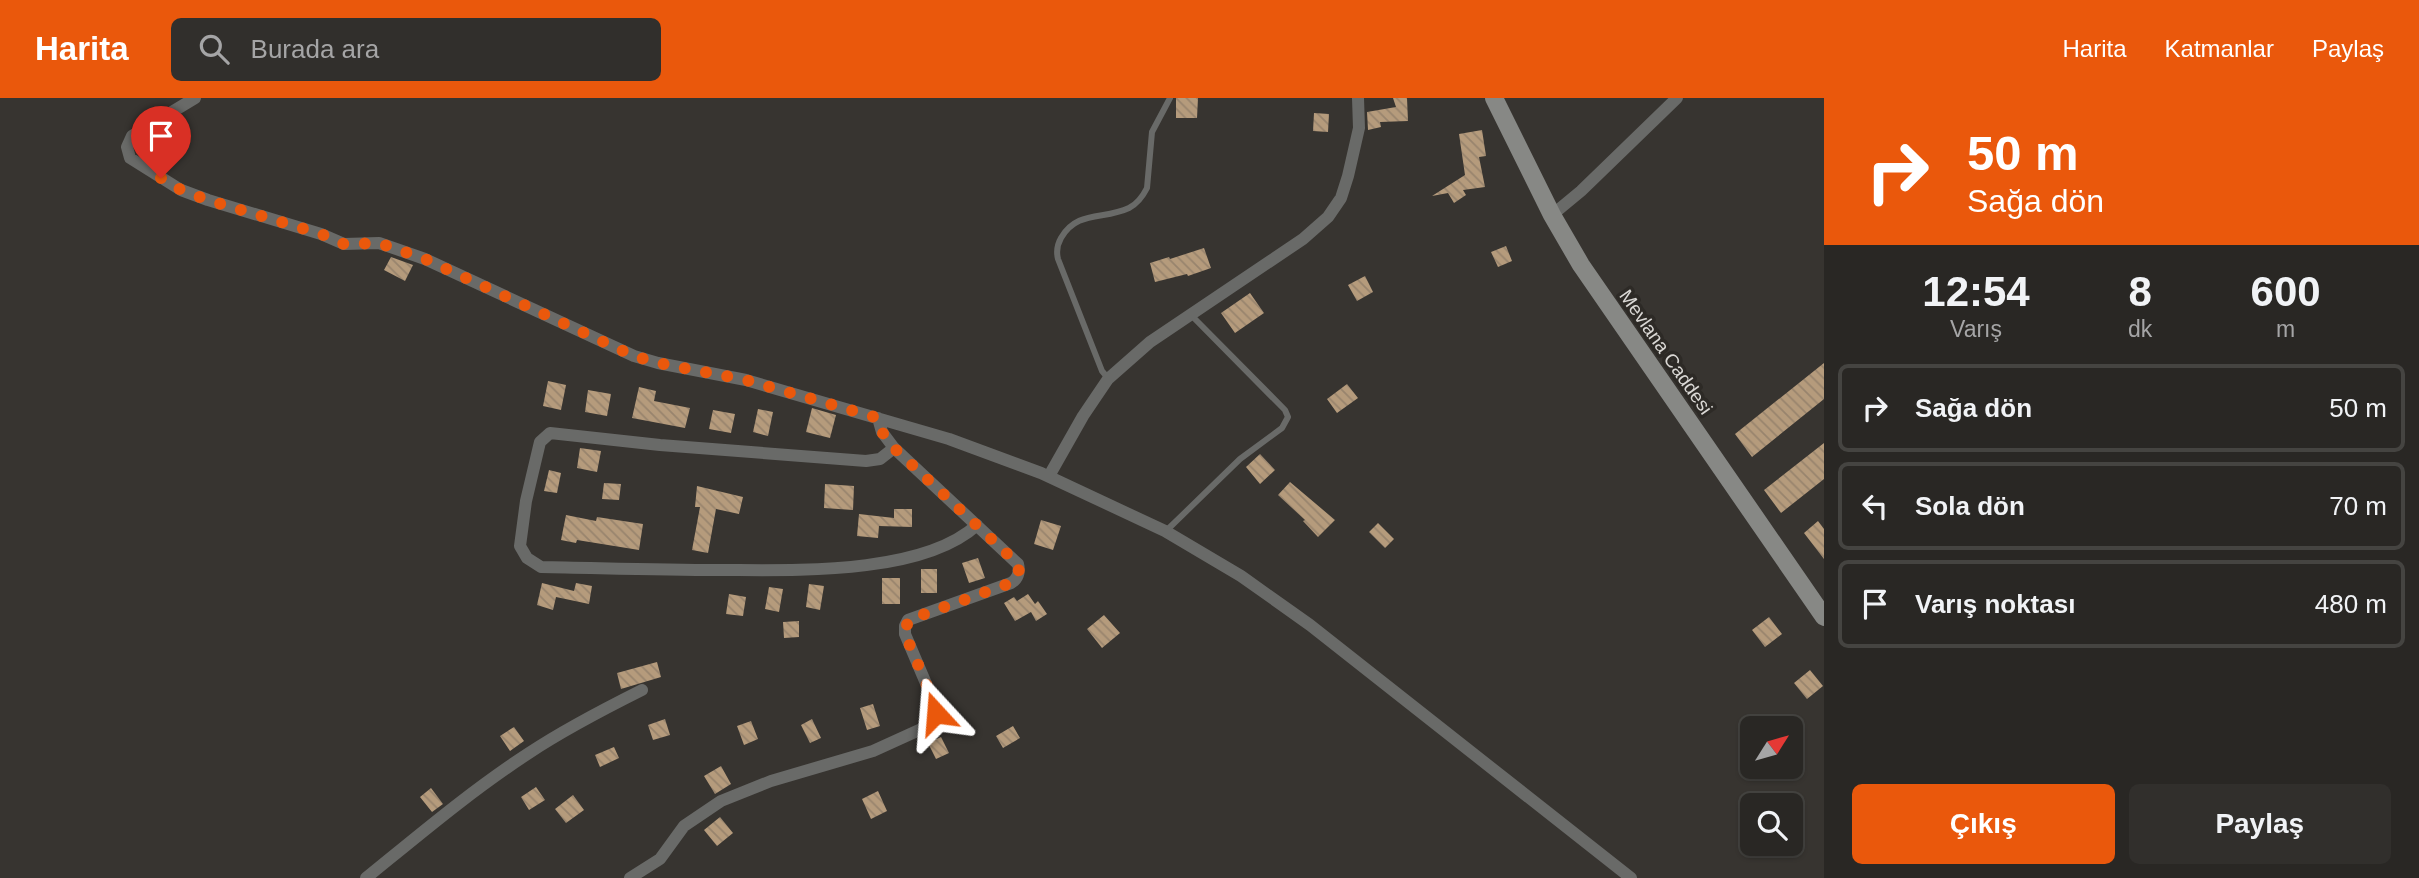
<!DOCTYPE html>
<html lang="tr">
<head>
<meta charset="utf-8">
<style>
	body { margin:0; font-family:Helvetica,sans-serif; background:#312f2c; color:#f1f3f6; height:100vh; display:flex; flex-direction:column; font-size:26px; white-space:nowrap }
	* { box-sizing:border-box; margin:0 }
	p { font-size:23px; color:#a5a5a6 }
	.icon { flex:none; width:38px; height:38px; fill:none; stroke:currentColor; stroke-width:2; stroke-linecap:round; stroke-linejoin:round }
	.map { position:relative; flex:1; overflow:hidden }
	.panel { display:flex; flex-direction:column; background:#292724; width:595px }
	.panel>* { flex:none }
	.top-card { background:#ea580c; color:#fff; overflow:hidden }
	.needle { width:46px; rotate:53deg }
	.controls { position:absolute; left:1740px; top:618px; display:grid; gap:14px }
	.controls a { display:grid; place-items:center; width:63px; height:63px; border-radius:10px; background:#292724; box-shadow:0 2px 5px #0004,0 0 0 2px #454441; font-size:35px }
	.pin { position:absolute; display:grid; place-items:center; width:60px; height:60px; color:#fff; margin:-72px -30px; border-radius:50% 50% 50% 0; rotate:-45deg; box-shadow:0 0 7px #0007 }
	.pin .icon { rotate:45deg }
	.me { position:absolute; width:77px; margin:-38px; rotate:341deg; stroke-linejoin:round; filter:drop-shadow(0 0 5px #0008) }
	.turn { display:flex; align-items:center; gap:24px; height:147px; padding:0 28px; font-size:32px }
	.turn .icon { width:91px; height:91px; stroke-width:2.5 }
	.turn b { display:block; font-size:49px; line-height:60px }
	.eta { display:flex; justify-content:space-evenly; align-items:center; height:119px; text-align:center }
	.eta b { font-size:42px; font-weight:600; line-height:49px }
	.button { display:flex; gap:14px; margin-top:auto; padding:14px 28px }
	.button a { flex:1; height:80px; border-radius:10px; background:#ea580c; color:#fff; font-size:28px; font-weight:600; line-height:80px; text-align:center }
	.button a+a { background:#312f2c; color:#f1f3f6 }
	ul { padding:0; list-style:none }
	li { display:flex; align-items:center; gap:21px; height:88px; margin:0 14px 10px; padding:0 14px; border:4px solid #454441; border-radius:10px }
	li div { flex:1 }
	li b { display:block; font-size:26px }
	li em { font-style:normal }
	header { display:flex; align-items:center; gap:42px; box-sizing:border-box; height:98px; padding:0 35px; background:#ea580c; color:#fff }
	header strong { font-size:33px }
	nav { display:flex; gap:38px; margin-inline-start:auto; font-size:24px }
	.search { width:490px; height:63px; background:#312f2c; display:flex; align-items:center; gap:18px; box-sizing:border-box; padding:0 24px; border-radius:10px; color:#a5a5a6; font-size:26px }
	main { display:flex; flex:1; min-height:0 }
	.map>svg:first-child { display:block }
	.building { fill:url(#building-back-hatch) }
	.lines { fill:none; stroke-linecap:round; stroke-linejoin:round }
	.lane { stroke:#696a68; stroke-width:6 }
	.street { stroke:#696a68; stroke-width:12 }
	.secondary { stroke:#878885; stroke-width:18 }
	.route { stroke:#ea580c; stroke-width:12; stroke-dasharray:0 21.6 }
	.labels { text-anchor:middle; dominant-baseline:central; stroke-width:7; stroke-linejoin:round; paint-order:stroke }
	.street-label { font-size:19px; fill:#dad8d5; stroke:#2d2a26 }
</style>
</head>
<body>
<header>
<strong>Harita</strong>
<div class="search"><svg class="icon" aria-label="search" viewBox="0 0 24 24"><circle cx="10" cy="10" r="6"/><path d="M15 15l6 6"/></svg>Burada ara</div>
<nav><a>Harita</a><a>Katmanlar</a><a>Paylaş</a></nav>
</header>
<main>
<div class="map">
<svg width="1824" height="780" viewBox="0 0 1824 780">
	<defs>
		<pattern id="building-back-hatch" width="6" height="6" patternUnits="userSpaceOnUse" patternTransform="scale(1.75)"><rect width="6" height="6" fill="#b59b7c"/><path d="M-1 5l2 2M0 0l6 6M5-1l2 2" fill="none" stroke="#98846d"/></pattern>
	</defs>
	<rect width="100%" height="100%" fill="#373430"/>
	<path class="building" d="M1176,0H1198L1197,20H1176Z
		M1393,0H1407L1408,23L1380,24L1381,29L1368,32L1367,14L1396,9Z
		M1314,15L1329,16L1328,34L1313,33Z
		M1482,32L1486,58L1479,59L1485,89L1463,92L1466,97L1454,105L1448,95L1432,98L1465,77L1459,36Z
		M1506,148L1512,163L1498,169L1491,154Z
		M1204,150L1211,170L1188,178L1187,176L1155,184L1150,165L1169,159L1170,161Z
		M391,159L413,167L405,183L384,172Z
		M1365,178L1373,194L1357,203L1348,187Z
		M1250,195L1264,215L1235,235L1221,215Z
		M1824,265V301L1752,359L1735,336Z
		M548,283L566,287L561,312L543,308Z
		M1347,286L1358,300L1337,315L1327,301Z
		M639,289L656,293L654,303L690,310L685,330L632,320Z
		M588,292L611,296L607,318L585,314Z
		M812,310L836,317L830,340L806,334Z
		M758,311L773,314L768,338L753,334Z
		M713,312L735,316L731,335L709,331Z
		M1824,345V381L1781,415L1764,392Z
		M580,350L601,353L597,374L577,370Z
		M1260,356L1275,372L1260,386L1246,369Z
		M549,372L561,375L557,395L544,393Z
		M1290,384L1335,422L1318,439L1303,423L1305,422L1278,397Z
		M604,385L621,386L619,402L602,401Z
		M825,386L854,388L853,412L824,410Z
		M697,388L743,399L739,416L716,411L708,455L692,452L700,409H695Z
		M894,411H912V429L879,428L878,440L857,438L859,416L894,420Z
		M566,417L596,423L597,419L643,426L639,452L577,442L576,445L561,442Z
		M1041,422L1061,428L1053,452L1034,446Z
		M1818,423L1824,431V461L1804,435Z
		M1378,425L1394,441L1385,450L1369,434Z
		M978,460L985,480L969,485L962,465Z
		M921,471H937V495H921Z
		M882,480H900V506H882Z
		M542,485L574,493L576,485L592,488L589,506L556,499L553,512L537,507Z
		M809,486L824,488L820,512L806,509Z
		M769,489L783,491L779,514L765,511Z
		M729,496L746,499L743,518L726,516Z
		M1028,496L1035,506L1038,503L1047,516L1036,523L1031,514L1015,523L1004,505L1014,499L1017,503Z
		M1104,517L1120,535L1102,550L1087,531Z
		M1769,519L1782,536L1765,549L1752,532Z
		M799,523V539L784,540L783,524Z
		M657,564L661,579L621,591L617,575Z
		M1810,572L1823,588L1807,601L1794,585Z
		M873,606L880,628L867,632L860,610Z
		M665,621L670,637L653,642L648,627Z
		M812,621L821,640L810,645L801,627Z
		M751,623L758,641L744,647L737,628Z
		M1013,628L1020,640L1003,650L996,638Z
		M514,629L524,643L510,653L500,638Z
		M941,639L949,655L936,661L928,645Z
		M614,649L619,660L600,669L595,657Z
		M721,668L731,686L715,696L704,678Z
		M536,689L545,702L529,712L521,699Z
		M431,690L443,706L432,714L420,699Z
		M878,693L887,713L871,721L862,701Z
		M573,697L584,712L566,725L555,711Z
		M720,719L733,735L717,748L704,732Z"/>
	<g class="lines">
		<path class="lane" d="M1108,280L1102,273L1058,161C1056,153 1057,147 1061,140C1077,112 1104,122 1129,110C1137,106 1143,98 1147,90L1152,34L1170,0
			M1166,433L1240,361L1282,330L1288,319L1285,312L1191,217"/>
		<path class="street" d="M195,0L132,38L127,49L130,60L181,92L208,102L321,136L344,146L379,145L425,161L634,258L658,265L746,282L949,341L1041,375L1165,433L1241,478L1310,527L1631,780
			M1552,117L1581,93L1677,0
			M894,350L880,361L866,363L660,347L550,335L540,344L526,403L520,448L527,460L541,469C600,470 659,472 718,472C789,472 921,478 977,427
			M1049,378L1083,318L1108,281L1150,244L1303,141L1328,119L1341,100L1348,78L1359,30L1358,0
			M366,780C419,737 472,692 529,655C565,631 604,611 642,592
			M630,780L660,761L684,728L721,703L771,683L873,653L928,628L934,621L936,609L905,536V528L908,522L1011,485C1018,481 1020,474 1018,466L894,350L882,334L878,320"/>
		<path class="secondary" d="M1494,0L1552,117L1581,167L1824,519"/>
	</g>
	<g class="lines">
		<path class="route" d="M161,80L181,92L208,102L321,136L344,146L379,145L425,161L634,258L658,265L746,282L878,320L882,334L894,350L1018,466C1020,474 1018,481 1011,485L908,522L905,536L936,609V615"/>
	</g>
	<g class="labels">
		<g class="street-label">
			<text transform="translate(1666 254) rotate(55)">Mevlana Caddesi</text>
		</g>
	</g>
</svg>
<div class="controls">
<a><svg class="needle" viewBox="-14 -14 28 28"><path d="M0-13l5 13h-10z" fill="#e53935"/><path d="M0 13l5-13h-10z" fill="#a5a5a6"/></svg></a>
<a><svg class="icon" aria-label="search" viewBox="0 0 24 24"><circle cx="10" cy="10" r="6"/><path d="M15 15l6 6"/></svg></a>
</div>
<div class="pin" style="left:161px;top:80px;background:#d93025"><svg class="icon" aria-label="arrive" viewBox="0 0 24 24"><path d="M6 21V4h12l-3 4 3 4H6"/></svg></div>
<svg class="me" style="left:936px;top:615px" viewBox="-20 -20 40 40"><path d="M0-17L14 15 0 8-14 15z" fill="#ea580c" stroke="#fff" stroke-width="4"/></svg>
</div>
<section class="panel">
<div class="top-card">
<div class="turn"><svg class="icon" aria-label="right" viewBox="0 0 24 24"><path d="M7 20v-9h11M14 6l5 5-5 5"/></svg><div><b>50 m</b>Sağa dön</div></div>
</div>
<div class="eta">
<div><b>12:54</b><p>Varış</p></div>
<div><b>8</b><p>dk</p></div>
<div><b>600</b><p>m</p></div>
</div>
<ul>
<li><svg class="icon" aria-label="right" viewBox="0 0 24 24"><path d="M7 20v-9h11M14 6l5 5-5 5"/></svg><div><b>Sağa dön</b></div><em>50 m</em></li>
<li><svg class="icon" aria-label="left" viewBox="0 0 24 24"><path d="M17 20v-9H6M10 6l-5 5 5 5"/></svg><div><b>Sola dön</b></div><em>70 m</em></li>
<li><svg class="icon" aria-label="arrive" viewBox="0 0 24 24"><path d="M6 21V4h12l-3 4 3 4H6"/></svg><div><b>Varış noktası</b></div><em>480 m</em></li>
</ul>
<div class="button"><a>Çıkış</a><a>Paylaş</a></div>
</section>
</main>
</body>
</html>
